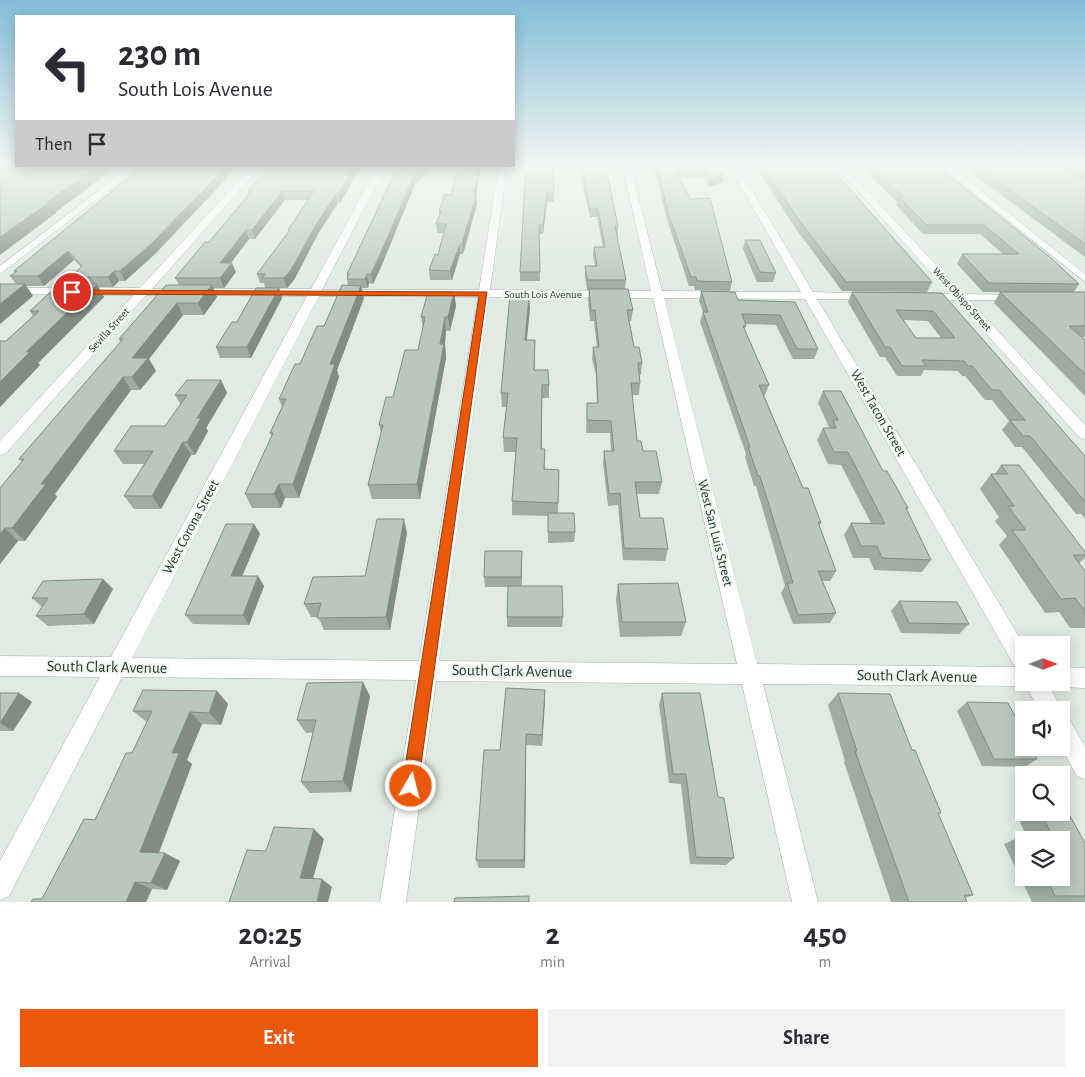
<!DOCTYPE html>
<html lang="en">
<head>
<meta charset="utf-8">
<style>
	body { margin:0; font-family:"Alegreya Sans",sans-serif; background:#f2f2f3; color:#2b2b33; height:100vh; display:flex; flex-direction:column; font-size:19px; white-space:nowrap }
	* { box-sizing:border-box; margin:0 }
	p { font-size:16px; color:#7c7c81 }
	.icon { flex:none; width:28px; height:28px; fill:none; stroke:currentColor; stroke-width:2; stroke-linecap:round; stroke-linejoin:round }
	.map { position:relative; height:902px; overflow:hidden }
	.drawer { display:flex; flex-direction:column; background:#fff; flex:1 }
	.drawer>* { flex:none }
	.guide { position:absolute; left:15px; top:15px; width:500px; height:152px; border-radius:0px; box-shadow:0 2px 12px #0003; background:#fff; color:#2b2b33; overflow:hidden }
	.needle { width:32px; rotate:90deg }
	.fabs { position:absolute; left:1015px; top:636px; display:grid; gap:10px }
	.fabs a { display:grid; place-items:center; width:55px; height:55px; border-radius:0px; background:#fff; box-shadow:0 2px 12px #0003; font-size:25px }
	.pin { position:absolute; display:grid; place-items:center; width:42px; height:42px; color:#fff; margin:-21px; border:2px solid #fff; border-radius:50%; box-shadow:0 1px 5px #0007 }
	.me { position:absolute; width:55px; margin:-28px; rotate:8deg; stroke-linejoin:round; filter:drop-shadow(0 0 4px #0008) }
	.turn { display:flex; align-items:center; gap:18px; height:105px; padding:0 20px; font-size:22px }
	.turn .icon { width:65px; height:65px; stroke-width:2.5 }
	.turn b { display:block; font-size:35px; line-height:42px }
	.then { display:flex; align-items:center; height:48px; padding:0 20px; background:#0003; gap:10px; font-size:19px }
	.eta { display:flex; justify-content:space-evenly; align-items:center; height:85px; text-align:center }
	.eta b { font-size:30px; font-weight:700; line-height:35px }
	.button { display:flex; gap:10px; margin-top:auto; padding:10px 20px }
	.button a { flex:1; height:58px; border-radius:0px; background:#ea580c; color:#fff; font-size:20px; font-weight:700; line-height:58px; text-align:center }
	.button a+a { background:#f2f2f3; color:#2b2b33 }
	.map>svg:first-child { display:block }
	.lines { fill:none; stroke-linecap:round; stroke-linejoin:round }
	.minor-casing { stroke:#a4b1a8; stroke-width:1 }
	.minor { fill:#fff; fill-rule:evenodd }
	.wall { fill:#9faca3; fill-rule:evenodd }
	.shaded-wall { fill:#828c85 }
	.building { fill:#b9c8be; stroke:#828c85; fill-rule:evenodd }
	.route { fill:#ea580c; stroke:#983908 }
	.labels { text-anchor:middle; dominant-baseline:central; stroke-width:4.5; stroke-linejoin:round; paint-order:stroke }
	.far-street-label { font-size:11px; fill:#23392c; stroke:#f1f7f2 }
	.street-label { font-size:14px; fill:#23392c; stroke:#f1f7f2 }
	.near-street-label { font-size:16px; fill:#23392c; stroke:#f1f7f2 }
</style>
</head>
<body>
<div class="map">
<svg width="1085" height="902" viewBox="0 0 1085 902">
	<rect width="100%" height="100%" fill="#e1eae3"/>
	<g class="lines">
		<g class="minor-casing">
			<path id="minor" d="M622,164H630L662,291L801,292L728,164H736L813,292L875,294V298L871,299H817L1024,645V682H1047L1062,710L1061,711L1039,710L1026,686L763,684L818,902H792L742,684L436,681L406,902H380L416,680L122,677L9,896L0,900V861L100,677L0,676V656L111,657L307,296L146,295L5,454L0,455V441L134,295L0,294V288H140L252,166H261L152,289H311L378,166H386L322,290H479L499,166H507L490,290L651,291ZM319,296L478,297L419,661L132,658ZM489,297L653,298L737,664L439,661ZM664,298L805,299L1015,667L757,664Z
				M834,164H842L963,294L1020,295L1022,297L1016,300H969L1085,425V439L1080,438L956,300L923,299L921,297L927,294H950Z
				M938,164H947L1085,274V282Z
				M131,166H140L0,274V266Z
				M1061,667L1085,668V688L1061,687L1054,684L1061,682Z
				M1061,716L1069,719L1085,746V779L1077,776L1061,748Z"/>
		</g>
		<use href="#minor" class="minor"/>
	</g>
	<path class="wall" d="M526,164L554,193V202H547L543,234H539L540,281H520V272Z
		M574,164H605L618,226V235H617L626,280L625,289L633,310L631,321H629L634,347L642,363L641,375H639L640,383L639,395H632L637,441L662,482L659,494H637L640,518L668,549L665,561L623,560L618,505L608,506L603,463L604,451H611L610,433H586L587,403H597L596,375L592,359L593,347H597L594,321H590L588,300L589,290H587L585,275V266H595L593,256L594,247H603L597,217H590L579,167H575Z
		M650,164H719L724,174L723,182L709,187L704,178H680L732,282L730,291L695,290L694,286H689L667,220L657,178Z
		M754,164H828L932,282L927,292L842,291L796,229Z
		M859,164H935L1079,284L1074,292H1085V337H1082L1085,340V396L994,303L1000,292H983L957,264L962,254H1003L980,234H923L896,205L897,202Z
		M960,164H1085V257Z
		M143,166H234L227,174L228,177L155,254L125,281H119L113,287H98L104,297L38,363L40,365L0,407V341H6L33,316L30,311L75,284L71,277L81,267L74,260L44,286H26L33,296L16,284L10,276L15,273L14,271Z
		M271,166H361L340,203H338L319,232L294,280L287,288H265L264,283H260L257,274L288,232V230L308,200H285L255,239H249L231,263L236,272L224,288H213L217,297L204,315H183L149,359L156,371L140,390H131L55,494L57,497L25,541H18L0,564V488L22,462L19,459L121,342L119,339L179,285L175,278L209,242L249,195L248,191Z
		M398,166L422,179L416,182L381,267L373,284L369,283L368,288H362L364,298L337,370L339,377L299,498H285L281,508H252L245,494L272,437L270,433L282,407L279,399L348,285L347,279V274Z
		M456,166H481L476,196L477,204L463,254H460L452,280H430L429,270L438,255L443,233H437L436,224L439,216V211L451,195L458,168H456Z
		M745,240L776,273L773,282H757L743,249Z
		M279,288L282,298L251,358H220L216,347L237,322Z
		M701,291L738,300L795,302L818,349L814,359H793L776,325L746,324V326L745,330L769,385L765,395H764L803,488L821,523L819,526L836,571L830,581H822L836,613L830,623L793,624L781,593L785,586L756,486H754L745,457L746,454L700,322L703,312L699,301Z
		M454,292L456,306L450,331H446L445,344L446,358L420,499H372L368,485L381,433L379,425L418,350L423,327L421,317Z
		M852,292L942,293L1085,456V519L1081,514H1076L1022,447H1015L1002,430L1009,421L992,400H985L965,376H962L958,371L924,370L921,376H897L885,357H880L848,302ZM903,320L928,321L941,338H916Z
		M530,308L527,340H535V370L549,385V398H542V449L545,469L559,470L558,513L575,532L574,542L548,543V516L512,515V501L516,452H504L503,438L507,407H502L501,393Z
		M221,380L227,393L206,428L208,431L195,455H191L161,509H134L124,496L144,464H123L114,451L165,426L181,405L175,395Z
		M823,391L883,471L908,508L907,510L931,560L922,572L874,570L869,558H853L844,535L851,523H871L841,465L828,464L817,440L823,428H829V427L818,403Z
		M1001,465L1085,552V558L1079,563L1085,571V628H1070L1059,612L1045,613L999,545L1007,536L995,521L999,517L980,489L991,474H995Z
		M254,524L260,534L242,576H258L264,586L249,625L193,624L185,615Z
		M407,533L390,630H324L318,617H311L304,604L365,576Z
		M522,561V586L563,617L562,627H507V617L508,587H485L484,577Z
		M103,579L113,589L94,624L48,626L36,616L42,607L32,598Z
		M618,584L686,622L681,636L620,637L616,599Z
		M899,601L969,624L959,634L901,633L891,611Z
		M545,690L542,746L526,745L525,868H479L476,860L500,750Z
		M217,691L228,704L221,725L202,724L187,760L192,764L159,853L180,861L167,890L152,889L146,902H31L42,899L95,820L132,753L147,722L133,711Z
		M0,693H19L32,702L13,731H0Z
		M662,693L734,858L726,865L690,864L681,784L669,783L659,704Z
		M838,693L912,750L941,813L938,814L973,895L965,898L967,902H891L844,762L845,761L828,705Z
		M370,696L351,792L310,793L301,782L313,732L306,733L297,720Z
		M967,702L1037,759L1025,767L982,766L957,711Z
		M1024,812H1061L1085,843V902H1032L1004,844L1024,835H1026L1017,815ZM1024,840H1061V878H1024Z"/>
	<path class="shaded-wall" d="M98,166H117L56,212V213L0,255V237L47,202Z
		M223,166H234L227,174L228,177L155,254L125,281L120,271Z
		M355,166H361L340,203L338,194Z
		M423,166H428L422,179L416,182L381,267L373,284L371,274L415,173Z
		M480,166H481L476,196L477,204L463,254L462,244L474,195Z
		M724,174L723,182L709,187L710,179Z
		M282,191L285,200L255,239L252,230Z
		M547,193V202L543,234V225Z
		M336,194L338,203L319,232L294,280L287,288L284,278L317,223Z
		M246,230L249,239L224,272L220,263Z
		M460,244V254L452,280L450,271Z
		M68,251L74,260L44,286L38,276Z
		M232,263L236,272L224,288L220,278Z
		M114,271L119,281L113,287L108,277Z
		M367,274L369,283L368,288L365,279Z
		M25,284L33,296L0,324V304Z
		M97,284L104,297L38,363L40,365L0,407V382L26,352Z
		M212,285L217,297L204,315L198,303Z
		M361,286L364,298L337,370L339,377L299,498L293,484L330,364Z
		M279,288L282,298L251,358L247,347Z
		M454,292L456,306L450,331L448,317Z
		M529,296L530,308L525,353V340Z
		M177,303L183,315L149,359L156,371L140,390L132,377V358Z
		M445,317L446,331L445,344L446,358L420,499L417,484Z
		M123,377L131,390L55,494L57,497L25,541L12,528L41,484Z
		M221,380L227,393L206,428L208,431L195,455L187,442L197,418Z
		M183,442L191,455L161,509L152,496Z
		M279,484L285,498L281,508L274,494Z
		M404,519L407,533L390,630L386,617Z
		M254,524L260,534L238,586L231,576Z
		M5,528L18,541L0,564V534Z
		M258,576L264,586L249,625L243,615Z
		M103,579L113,589L94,624L84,614Z
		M363,682L370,696L351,792L343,781Z
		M545,690V702L542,746V735Z
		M217,691L228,704L221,725L209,713Z
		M19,693L32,702L13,731L0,723Z
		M190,712L202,724L187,760L192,764L156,860L140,852L172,753Z
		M526,734V745L525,868L524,860Z
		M314,829L324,839L311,886L300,878Z
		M165,853L180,861L167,890L151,883Z
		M322,879L332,887L328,902H317Z
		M135,882L152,889L146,902H126Z"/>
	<path class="building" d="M9,164H16V166H98L47,202H50L0,237V170Z
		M526,164H553L554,193H547L543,225H539L540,272H520Z
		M581,164H605L618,226H615L626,280H587L585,266H597L594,247H605L598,209H590Z
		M654,164H719L724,174L710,179L706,170H676L690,199L710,198L732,282L697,281L696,277H691L668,212L658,170Z
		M761,164H828L932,282H846L799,220Z
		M870,164H935L1050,257L1079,284L989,283L962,254H1019L984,225H927L899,197H903Z
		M974,164H1056L1085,181V244Z
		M1073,164H1085V172Z
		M143,166H223L221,168H225L150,245L120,271H114L108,277H71L82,266L68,251L38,276H10L17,271H14Z
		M271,166H355L338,194H336L317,223L291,270L284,278H262L265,274H257L290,230H288L314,191H282L252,230H246L220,263H232L220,278H175L205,242H209L252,191H248Z
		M398,166H423L421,171L415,173L379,257L371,274H367L365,279H347L349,274H347Z
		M459,166H480L474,195H476L462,244H460L450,271L429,270L435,254L438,255L446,224H436L441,211H439L445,194L451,195Z
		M745,240H760L776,273L760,272Z
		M0,284H25L0,304Z
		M59,284H97L26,352H30L0,382V341H6L39,311H30Z
		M166,285H212L198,303H177L132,358H148L132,377H123L41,484H46L12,528H5L0,534V488L24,459H19L123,339H119Z
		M342,285L361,286L330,364H335L293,484H279L274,494H245L273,433H270L286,399H279L295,364H300L317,326H324Z
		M256,288H279L247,347H216L232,322H237Z
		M589,289H628L633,310H627L634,347H639L642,363H638L640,383H631L637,441H641L643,451H656L662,482H635L640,518H663L668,549L624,548L620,493L609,494L604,451H614L611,421L587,420V403H598L596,363L593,347H599L595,310H591Z
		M701,291L735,292L738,300L795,302L818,349H797L780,315L742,314L746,326H743L769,385H759L803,488H808L821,523L818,522L836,571H818L836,613L798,615L787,583H793L760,476H758L748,447H750L703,312H708Z
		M428,292H454L448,317H445L440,344H444L417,484L368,485L383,425H379L386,397H393L405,350H418L425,317H421Z
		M852,292L942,293L1085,456V502L1030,436H1023L1010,420H1025L999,390H992L972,366H968L964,361L922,360L926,366H902L890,347H885ZM896,310L933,311L955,338H916Z
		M1000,292H1085V326H1069L1085,340V374Z
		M510,295L529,296L525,340H535L534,370H548L549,385H542L541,449H545L544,469L559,470L558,503L512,501L517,438H503L508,393H501Z
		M187,380H221L197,418H201L187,442H183L152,496H124L153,451H114L131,426H165L187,395H175Z
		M823,391H841L883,471H887L908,508H906L931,560L882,558L877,546H861L851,523L885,524L848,452H834L823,428H836L833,420H838Z
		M1001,465H1019L1085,552V555H1073L1085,571V611L1075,598L1061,599L1012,530H1026L1008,506H1014L991,474H1008Z
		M548,513H574L575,532H548Z
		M377,519H404L386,617L317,618L321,603L304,604L313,577L365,576Z
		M226,524H254L231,576H258L243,615H185Z
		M485,551H522L521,577H484Z
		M103,579L84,614L36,616L48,598H32L43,581Z
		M678,583L686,622H622L618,584Z
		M508,586H562L563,617H507Z
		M899,601L957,602L969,624L909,623Z
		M363,682L343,781L301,782L316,720H297L307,683Z
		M506,688L545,690L542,735L526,734L524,860H476L484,750H500Z
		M143,690L217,691L209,713L190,712L172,753H179L140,852L165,853L151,883L135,882L126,902H31L33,899H42L84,819L95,820L126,753H132L152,711H133Z
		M0,693H19L0,723Z
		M662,693H700L718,797L724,798L734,858L696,857L686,774H673Z
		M838,693L890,694L912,750H915L941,813H938L973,895H964L967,902H909L855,751H857Z
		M967,702L1008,703L1024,733V748H1031L1037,759H994Z
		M1061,805H1064L1085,843V896H1055L1046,878H1061V840H1027L1024,835H1052L1040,812H1061Z
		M274,827L314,829L300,878L322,879L317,902H229L247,850L266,851Z
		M529,896V902H454L455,898Z"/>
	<linearGradient id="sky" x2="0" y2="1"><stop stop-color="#83bdd9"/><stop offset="0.57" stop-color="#f2f6f2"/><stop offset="1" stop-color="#f2f6f2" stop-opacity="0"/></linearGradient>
	<rect width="1085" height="290" fill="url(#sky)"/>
	<path class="route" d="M69,290L487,292L417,793L411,795L404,793L402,786L479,296L72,294L68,292Z"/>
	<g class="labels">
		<g class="far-street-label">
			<text x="543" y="294">South Lois Avenue</text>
			<text transform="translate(962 299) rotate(48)">West Obispo Street</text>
			<text transform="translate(109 330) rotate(-48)">Sevilla Street</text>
		</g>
		<g class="street-label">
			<text transform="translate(878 413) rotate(60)">West Tacon Street</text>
			<text transform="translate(191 527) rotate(-62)">West Corona Street</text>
			<text transform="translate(715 533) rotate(76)">West San Luis Street</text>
		</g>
		<g class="near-street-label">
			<text transform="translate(107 667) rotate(1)">South Clark Avenue</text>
			<text transform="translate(512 671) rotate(1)">South Clark Avenue</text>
			<text transform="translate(917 676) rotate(1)">South Clark Avenue</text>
		</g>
	</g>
</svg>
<div class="fabs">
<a><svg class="needle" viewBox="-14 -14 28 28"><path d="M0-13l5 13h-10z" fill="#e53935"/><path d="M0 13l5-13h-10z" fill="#7c7c81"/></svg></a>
<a><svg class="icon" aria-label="sound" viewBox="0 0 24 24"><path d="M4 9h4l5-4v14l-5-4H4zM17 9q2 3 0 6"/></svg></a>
<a><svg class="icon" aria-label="search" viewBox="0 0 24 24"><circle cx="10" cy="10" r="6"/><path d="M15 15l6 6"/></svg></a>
<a><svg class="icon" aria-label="layers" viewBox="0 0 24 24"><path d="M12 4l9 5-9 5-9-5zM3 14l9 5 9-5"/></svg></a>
</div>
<div class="pin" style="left:72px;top:292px;background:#d93025"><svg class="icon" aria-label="arrive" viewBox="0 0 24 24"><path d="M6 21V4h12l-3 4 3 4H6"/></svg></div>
<svg class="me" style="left:411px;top:786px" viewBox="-20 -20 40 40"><circle r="17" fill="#ea580c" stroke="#fff" stroke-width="3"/><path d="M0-11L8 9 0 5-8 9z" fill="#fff"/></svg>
<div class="guide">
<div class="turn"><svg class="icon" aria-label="left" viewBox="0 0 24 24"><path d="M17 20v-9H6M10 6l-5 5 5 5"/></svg><div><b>230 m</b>South Lois Avenue</div></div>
<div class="then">Then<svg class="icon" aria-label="arrive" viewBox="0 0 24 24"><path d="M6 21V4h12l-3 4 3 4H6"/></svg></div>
</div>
</div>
<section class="drawer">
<div class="eta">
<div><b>20:25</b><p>Arrival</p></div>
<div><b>2</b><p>min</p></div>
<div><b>450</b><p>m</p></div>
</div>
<div class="button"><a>Exit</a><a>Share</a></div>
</section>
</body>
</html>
